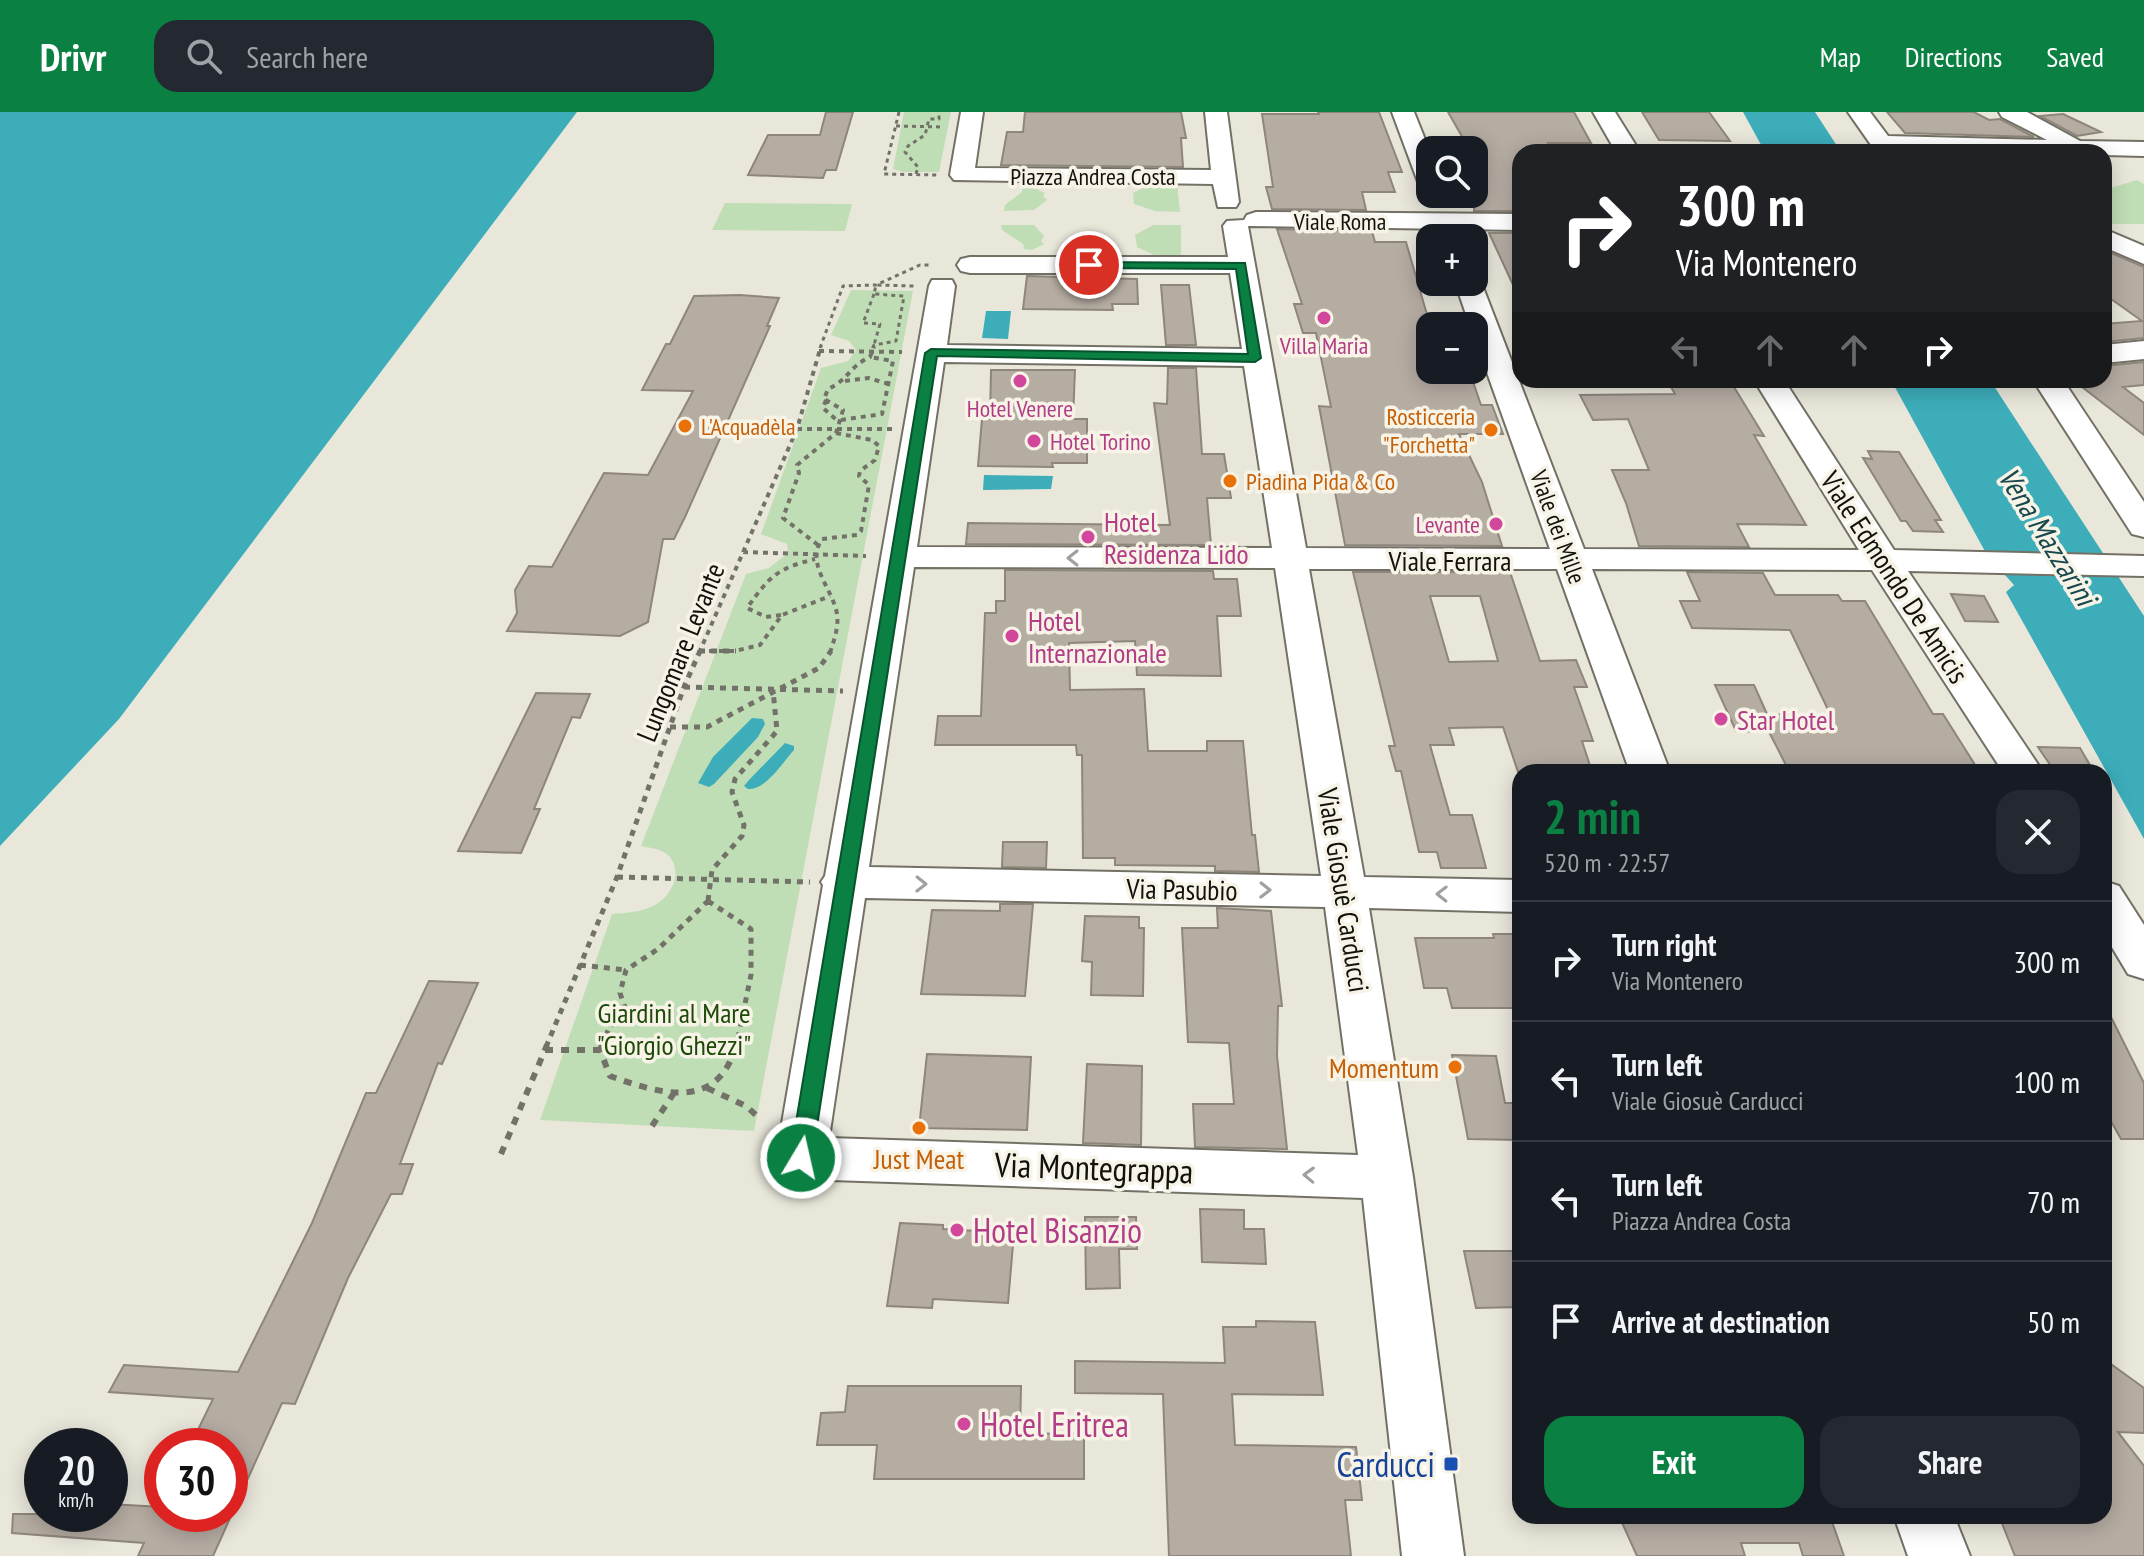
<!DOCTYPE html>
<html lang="en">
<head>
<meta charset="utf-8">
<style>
	body { margin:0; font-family:"PT Sans Narrow",sans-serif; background:#242831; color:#f1f3f6; height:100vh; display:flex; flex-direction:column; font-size:30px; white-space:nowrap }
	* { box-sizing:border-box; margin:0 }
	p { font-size:26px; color:#9ea1a6 }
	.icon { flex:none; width:44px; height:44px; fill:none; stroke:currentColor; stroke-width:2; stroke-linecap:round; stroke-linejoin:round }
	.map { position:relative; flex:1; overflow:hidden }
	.details { position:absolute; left:1512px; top:652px; width:600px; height:760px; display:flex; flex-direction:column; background:#171b24; border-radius:24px; box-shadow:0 4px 20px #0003 }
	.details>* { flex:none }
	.guide { position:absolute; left:1512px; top:32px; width:600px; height:244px; border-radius:24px; box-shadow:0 4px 20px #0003; background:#202124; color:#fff; overflow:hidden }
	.tools { position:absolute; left:1416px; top:24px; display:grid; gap:16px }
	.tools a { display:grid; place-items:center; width:72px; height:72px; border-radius:16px; background:#171b24; box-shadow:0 4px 20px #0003; font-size:40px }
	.speed { position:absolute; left:24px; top:1316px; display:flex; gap:16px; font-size:40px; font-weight:700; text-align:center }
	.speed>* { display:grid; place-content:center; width:104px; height:104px; border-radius:50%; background:#171b24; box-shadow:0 4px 20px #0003; line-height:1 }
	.speed small { font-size:20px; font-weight:400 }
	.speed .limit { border:12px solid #d22; background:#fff; color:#111 }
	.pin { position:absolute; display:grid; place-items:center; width:68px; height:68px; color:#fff; margin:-34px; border:4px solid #fff; border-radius:50%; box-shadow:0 2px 8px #0007 }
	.me { position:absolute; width:88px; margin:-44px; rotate:9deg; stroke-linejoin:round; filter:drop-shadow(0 0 6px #0008) }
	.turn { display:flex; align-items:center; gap:28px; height:168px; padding:0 32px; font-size:36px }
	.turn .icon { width:104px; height:104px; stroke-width:2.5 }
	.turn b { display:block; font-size:56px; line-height:68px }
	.lanes { display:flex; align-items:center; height:76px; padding:0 32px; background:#0003; justify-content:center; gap:40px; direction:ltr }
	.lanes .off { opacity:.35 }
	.round { display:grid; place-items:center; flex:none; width:84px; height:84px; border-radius:24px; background:#242831 }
	.overview { display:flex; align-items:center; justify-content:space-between; height:136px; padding:0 32px }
	h1 { font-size:48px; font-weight:600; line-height:60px; color:#0b8043 }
	.button { display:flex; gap:16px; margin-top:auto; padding:16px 32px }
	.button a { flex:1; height:92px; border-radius:24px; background:#0b8043; color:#fff; font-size:32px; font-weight:600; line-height:92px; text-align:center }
	.button a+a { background:#242831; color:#f1f3f6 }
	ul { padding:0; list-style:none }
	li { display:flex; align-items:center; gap:24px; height:120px; padding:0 32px; border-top:2px solid #363941 }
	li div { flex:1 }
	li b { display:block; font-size:30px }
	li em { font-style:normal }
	header { display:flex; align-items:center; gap:48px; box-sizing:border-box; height:112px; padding:0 40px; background:#0b8043; color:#fff }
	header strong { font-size:38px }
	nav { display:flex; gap:44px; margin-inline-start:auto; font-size:28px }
	.search { width:560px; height:72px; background:#242831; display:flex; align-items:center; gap:20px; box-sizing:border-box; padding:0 28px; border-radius:24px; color:#9ea1a6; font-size:30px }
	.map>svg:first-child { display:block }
	.green { fill:#c0deb6 }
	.water { fill:#3dadba }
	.building { fill:#b5aca2; stroke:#8e857c; stroke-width:2; fill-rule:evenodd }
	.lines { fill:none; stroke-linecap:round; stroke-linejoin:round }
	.minor-casing { stroke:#737165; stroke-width:4 }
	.path-far3 { stroke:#737269; stroke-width:3; stroke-dasharray:4 4; stroke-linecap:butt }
	.path-far2 { stroke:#737269; stroke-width:4; stroke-dasharray:5 5; stroke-linecap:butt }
	.path-far1 { stroke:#737269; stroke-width:5; stroke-dasharray:6 6; stroke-linecap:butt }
	.path { stroke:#737269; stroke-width:6; stroke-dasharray:8 8; stroke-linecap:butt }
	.minor { fill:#fff; fill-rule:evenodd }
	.oneway { stroke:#a0a09e }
	.route { fill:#0b8043; stroke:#07532c; stroke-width:2 }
	.hotel-dot { fill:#d1479c; stroke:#f7f4e7; stroke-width:3 }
	.food-dot { fill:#e8710a; stroke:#f7f4e7; stroke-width:3 }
	.transit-dot { fill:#1a4fb4; stroke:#f7f4e7; stroke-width:3 }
	.labels { text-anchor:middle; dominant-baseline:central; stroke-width:7; stroke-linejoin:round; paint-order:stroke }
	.far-street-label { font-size:24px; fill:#12110c; stroke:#f7f4e7 }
	.far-hotel-label { font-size:24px; fill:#b23c85; stroke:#f7f4e7 }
	.far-food-label { font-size:24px; fill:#c56008; stroke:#f7f4e7; text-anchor:start }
	.hotel-label { font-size:28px; fill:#b23c85; stroke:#f7f4e7; text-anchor:start }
	.street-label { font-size:28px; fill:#12110c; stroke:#f7f4e7 }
	.park-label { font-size:28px; fill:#1e4a09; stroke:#f7f4e7 }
	.food-label { font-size:28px; fill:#c56008; stroke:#f7f4e7; text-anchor:end }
	.water-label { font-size:30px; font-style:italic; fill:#16474d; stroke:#f7f4e7 }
	.near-street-label { font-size:34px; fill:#12110c; stroke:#f7f4e7 }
	.near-hotel-label { font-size:34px; fill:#b23c85; stroke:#f7f4e7; text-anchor:start }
	.near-transit-label { font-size:34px; fill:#164399; stroke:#f7f4e7; text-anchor:end }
</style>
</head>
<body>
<header>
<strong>Drivr</strong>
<div class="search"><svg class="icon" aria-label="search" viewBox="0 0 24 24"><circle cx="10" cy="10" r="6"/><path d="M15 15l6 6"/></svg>Search here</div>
<nav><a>Map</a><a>Directions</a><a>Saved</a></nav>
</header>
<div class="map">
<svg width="2144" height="1444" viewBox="0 0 2144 1444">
	<rect width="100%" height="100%" fill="#e9e7da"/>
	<path class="green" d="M904,0H951L939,60H903L893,57Z
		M2137,68L2144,72V112H2104V78Z
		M1177,71L1180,100L1155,99L1134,92L1133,81L1151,72Z
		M1022,75H1032L1045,81L1043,84L1047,88L1034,98L1004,99L1005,93L1022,80Z
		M725,91L852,92L845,119L712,118Z
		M1001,113H1034L1044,124L1041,129L1044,132L1032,138L1024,137L1023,132L1002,118Z
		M1153,113H1181V146L1158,145L1137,135L1135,123Z
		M851,178L913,179L754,1019L540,1008L612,802C626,801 642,800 655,793C671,784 683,762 670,745C663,737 651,736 641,734L746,462L769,456L788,441L787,432L761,422L821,256L848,249L856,238L849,229L831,223Z"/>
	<path class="water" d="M0,0H577L119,607L0,734Z
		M1743,0H1815L1841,40H1765Z
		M986,199H1011L1008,227L982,226Z
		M1891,268H1990L2144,504V727L2006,480L2014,473L1987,443Z
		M984,363H985L1053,364L1051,377L983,378Z
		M752,606L763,607L765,612L758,625L714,672L709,675L698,671L713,645Z
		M785,631L794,634V638C782,651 766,678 748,677L744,674L749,668Z"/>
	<path class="building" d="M826,0H853L836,58H826L823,66L748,63L768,23H820Z
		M1025,0H1181L1186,26H1181L1183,55L1001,53L1007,20H1023Z
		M1318,0H1379L1402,60H1388L1395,80H1362L1366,98L1272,97L1266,75H1273L1262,2H1319Z
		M1448,0H1574L1591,31H1548L1553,40H1520V99H1474V28H1464Z
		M1642,0H1709L1730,29L1659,28Z
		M1887,0H1974L1989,8L2000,7L2034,25L1905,21Z
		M2063,2L2101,20L2077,24L2040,4Z
		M1277,117L1372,119L1375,130H1406L1430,213V258H1469L1481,293H1492L1503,322H1459L1482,370L1502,434L1345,433L1319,294L1331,295L1316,221H1303L1294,192H1302Z
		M1489,121H1520V188Z
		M2104,138L2144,155V226L2104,230V212L2142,209L2104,182Z
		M1027,164L1137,167L1138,192H1112L1113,198L1023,197Z
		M1161,173H1189L1196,233H1166Z
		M740,183L779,186L767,214H770L685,405L674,427H663L648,510L620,524L507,519L517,501L515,478L529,454L552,455L604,361L648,363L693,279L642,278L666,232H670L694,184Z
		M2144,250V273L2123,275L2144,291V323L2073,268H2104V254Z
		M1168,256H1196L1202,342H1224L1231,386H1207L1211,433L966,432L968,411L1170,413L1154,291L1167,292Z
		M991,258H1075L1073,307H1087V351H1052L1053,355L978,354L982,307H990Z
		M1667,268H1710L1713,275H1734L1764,324L1754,323L1806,413L1737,412L1749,435L1639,434L1626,391L1612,358H1649L1628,307L1593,308L1580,283L1675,282Z
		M1868,339L1899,340L1941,408H1935L1943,420L1913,419L1906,409H1901L1863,346L1872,347Z
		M1005,458L1213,459L1214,467H1237L1241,504H1217L1221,564L1137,563L1135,529L1069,531L1070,578L1144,577L1148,639H1207V629H1243L1252,723H1255L1259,760L1215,759V754L1115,753V746H1083L1082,643H1077L1076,633H935L938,604H981L985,501H996V489H1005Z
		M1353,460H1510L1540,549L1576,548L1587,575H1574L1593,629H1582L1592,660H1518L1503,615L1449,616L1454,633H1430L1450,703H1472L1486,756H1441L1437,740H1419L1401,659H1396L1389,634H1395ZM1430,484H1480L1498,549L1449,550Z
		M1687,460L1763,461L1775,483H1838L1842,489H1865L1933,602H1943L1977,656L1788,657L1769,620L1736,619L1715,573H1754L1767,602L1831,604L1790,518L1692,516L1680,489H1700Z
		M1951,482L1984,484L1998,510L1965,509Z
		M536,581L590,582L580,606L572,605L534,697H540L521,741L458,739Z
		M2038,635L2080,636L2094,660H2055Z
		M1003,730H1047L1046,756L1002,755Z
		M1000,792H1033L1025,884L921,882L932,798L1000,799Z
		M1217,796L1271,799L1282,894H1278L1277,944L1287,1037L1195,1035L1193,992H1234L1229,931L1188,930L1182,816H1218Z
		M1085,804L1139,805V816H1144L1143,884L1091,883L1092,850L1082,849Z
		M1493,822H1520V896H1452L1447,876H1424L1415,826H1494Z
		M429,869L478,871L442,952L438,951L400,1052H413L402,1082H391L348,1166L295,1292L282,1291L213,1444H138L144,1431L12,1421L13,1402H110V1392L162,1395V1402H230V1334H190L213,1287L109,1280L124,1253L238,1260L312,1111L366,981H376Z
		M2104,891L2144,971V1027H2121L2104,997Z
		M927,942L1031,945L1027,1018L919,1016Z
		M1452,943L1496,944L1505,991H1520V1028L1468,1027Z
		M1087,952L1142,954L1141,1033L1083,1031Z
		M1200,1097L1244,1098V1117H1264L1266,1152L1202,1150Z
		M1085,1105H1136L1137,1137H1119L1120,1176L1086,1177Z
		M900,1111L943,1113V1117L1014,1121L1008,1191L933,1187L932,1196L887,1194Z
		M1464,1139H1520V1195L1476,1196Z
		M1256,1209L1315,1210L1323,1283L1232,1282L1235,1333L1356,1335L1362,1388H1345L1351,1444H1169L1163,1282L1075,1281V1249L1225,1251L1223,1215H1256Z
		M2104,1247L2144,1276V1321L2118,1320L2144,1354V1444H2015L1999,1404H2104Z
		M848,1274H1021L1020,1322L1084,1321V1367H874L877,1333H817L821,1301L845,1300Z
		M1619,1404H1830L1844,1444H1803L1799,1431H1741L1745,1444H1637Z"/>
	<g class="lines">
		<g class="minor-casing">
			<path id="minor" d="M961,0H983L975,56L1211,58L1205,0H1227L1239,90L1236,95H1218L1213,72L954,68L950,63Z
				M1392,0H1414L1430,40V77L1422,75L1418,70Z
				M1593,0H1615L1640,40H1616Z
				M1848,0H1870L1888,24L2047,28L2002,5L1999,0H2027L2080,29L2144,30V44L2104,43V40H1876Z
				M1256,100L1520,102V118L1248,114L1306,436L1550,437L1474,224V214H1470L1455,170H1474V163L1481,170L1584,437L1859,438L1754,268H1784L1894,438L2144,444V464L1908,459L2043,660H2003L1872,458L1592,457L1670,660H1630L1557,457H1309L1364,765L1520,768V800L1369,796L1413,1065L1464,1444H1402L1363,1086L801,1067L783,1061L776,1046L823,773L821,770L825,764L929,174L932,168H952L955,174L947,233L1242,237L1230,161H970L961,159L957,153L961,147L970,145H1228L1223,114L1227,109L1244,108L1247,103ZM944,250L1244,254L1272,436L917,435ZM914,455L1275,456L1321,764L869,755ZM865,786L1325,795L1358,1043L829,1026Z
				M2104,117L2144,134V152L2104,135Z
				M2144,229V247L2104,251V233Z
				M2033,268H2063L2144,390V425L2132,422Z
				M2104,769L2119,774L2144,813V867L2128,862L2104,822Z
				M1894,1404H1954L1970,1444H1908Z"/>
		</g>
		<path class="path-far3" d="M899,0L884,62L937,63
			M896,14L943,15
			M916,62L918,55L905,40L908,34L925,23L929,7H939V0
			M874,182L863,211L880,212L874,233
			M820,236L843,174L876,173L920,153H932
			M873,236L874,233L896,229L904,184L874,182L876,173L914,174"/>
		<path class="path-far2" d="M819,239L902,240
			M845,269L868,266L889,272
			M826,288L823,296L840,311
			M841,308L882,302L893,249L870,245
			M797,317H892
			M818,433L783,406L799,361L797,353L836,321L843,298L824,287L828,277C848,268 850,254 870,245L874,234
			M743,440L866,444
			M781,503L766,505L747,496C770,464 776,457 815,447
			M699,539H735L760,533L782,503L830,484
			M699,541L797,317L821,234
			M830,541C834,528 839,515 837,502C833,477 805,452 822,427L857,423L861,419L869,373L859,364L860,359L875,348L879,334L872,328L836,321"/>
		<path class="path-far1" d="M699,539H736
			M684,575L843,579
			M670,615H707L819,556L831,539
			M617,765L810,770
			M708,789L751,817V863L736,935
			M708,789L712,758L742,724L744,713L732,680L735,667L777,619L773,578
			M580,853L626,858
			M546,935L617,765L684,575L700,539
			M601,935L610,914L627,902L620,881L626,858L658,837L708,789"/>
		<path class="path" d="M602,933L600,938L610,964C660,982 718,1000 736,933
			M545,938H600
			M707,976L746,994L757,1004
			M652,1014L674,981
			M501,1042L547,933"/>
		<use href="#minor" class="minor"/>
	</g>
	<defs><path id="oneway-chevron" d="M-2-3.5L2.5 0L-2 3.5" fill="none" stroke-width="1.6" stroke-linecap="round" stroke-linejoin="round" transform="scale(2)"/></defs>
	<g class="oneway">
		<use href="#oneway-chevron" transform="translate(1073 446) rotate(-180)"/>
		<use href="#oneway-chevron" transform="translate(921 772) rotate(1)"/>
		<use href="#oneway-chevron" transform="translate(1265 778) rotate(1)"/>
		<use href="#oneway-chevron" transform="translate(1442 782) rotate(-179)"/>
		<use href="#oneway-chevron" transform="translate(1309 1063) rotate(-178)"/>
	</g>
	<path class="route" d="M1089,150L1245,151L1261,246L1255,250L937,244L812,1046L809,1052L801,1055L793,1052L790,1046L925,241L931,237L1248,242L1236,157L1085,156L1084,153Z"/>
	<g class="hotel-dot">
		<circle cx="1324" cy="206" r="8"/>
		<circle cx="1020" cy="269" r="8"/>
		<circle cx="1034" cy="329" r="8"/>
		<circle cx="1496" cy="412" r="8"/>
		<circle cx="1088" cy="425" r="8"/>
		<circle cx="1012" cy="524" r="8"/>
		<circle cx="1721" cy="607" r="8"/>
		<circle cx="957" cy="1118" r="8"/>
		<circle cx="964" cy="1312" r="8"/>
	</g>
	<g class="food-dot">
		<circle cx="685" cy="314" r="8"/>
		<circle cx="1491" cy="318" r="8"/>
		<circle cx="1230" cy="369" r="8"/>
		<circle cx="1455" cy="955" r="8"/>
		<circle cx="919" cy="1016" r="8"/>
	</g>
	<rect class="transit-dot" x="1443" y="1344" width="16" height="16" rx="4"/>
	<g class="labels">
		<g class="far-street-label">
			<text x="1093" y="64">Piazza Andrea Costa</text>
			<text x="1340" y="109">Viale Roma</text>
			<text transform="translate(1558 415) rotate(70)">Viale dei Mille</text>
		</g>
		<g class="far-hotel-label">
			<text x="1324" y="233">Villa Maria</text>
			<text x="1020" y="296">Hotel Venere</text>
			<text x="1050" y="329" text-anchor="start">Hotel Torino</text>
			<text x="1480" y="412" text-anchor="end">Levante</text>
		</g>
		<g class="far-food-label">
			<text x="1475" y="304" text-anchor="end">Rosticceria<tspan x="1475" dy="28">"Forchetta"</tspan></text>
			<text x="701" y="314">L'Acquadèla</text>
			<text x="1246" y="369">Piadina Pida &amp; Co</text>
		</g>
		<g class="hotel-label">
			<text x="1104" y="409">Hotel<tspan x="1104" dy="32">Residenza Lido</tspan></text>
			<text x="1028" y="508">Hotel<tspan x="1028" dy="32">Internazionale</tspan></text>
			<text x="1737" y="607">Star Hotel</text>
		</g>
		<g class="street-label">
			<text x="1450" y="448">Viale Ferrara</text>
			<text transform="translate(1895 465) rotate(57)">Viale Edmondo De Amicis</text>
			<text transform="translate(680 540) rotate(-68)">Lungomare Levante</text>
			<text transform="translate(1182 777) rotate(1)">Via Pasubio</text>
			<text transform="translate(1344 778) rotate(81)">Viale Giosuè Carducci</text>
		</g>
		<g class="park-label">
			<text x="674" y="900">Giardini al Mare<tspan x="674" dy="32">"Giorgio Ghezzi"</tspan></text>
		</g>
		<g class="food-label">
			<text x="1439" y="955">Momentum</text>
			<text x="919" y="1046" text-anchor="middle">Just Meat</text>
		</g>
		<g class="water-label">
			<text transform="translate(2048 424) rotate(58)">Vena Mazzarini</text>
		</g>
		<g class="near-street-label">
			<text transform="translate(1094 1055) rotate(2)">Via Montegrappa</text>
		</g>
		<g class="near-hotel-label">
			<text x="973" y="1118">Hotel Bisanzio</text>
			<text x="980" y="1312">Hotel Eritrea</text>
		</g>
		<g class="near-transit-label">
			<text x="1435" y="1352">Carducci</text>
		</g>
	</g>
</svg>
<div class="tools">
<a><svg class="icon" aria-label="search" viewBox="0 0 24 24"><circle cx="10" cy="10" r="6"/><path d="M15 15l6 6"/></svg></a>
<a>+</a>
<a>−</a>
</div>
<div class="speed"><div>20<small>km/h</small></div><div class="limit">30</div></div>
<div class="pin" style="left:1089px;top:153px;background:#d93025"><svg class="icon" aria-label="arrive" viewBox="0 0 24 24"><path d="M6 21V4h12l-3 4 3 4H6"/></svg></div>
<svg class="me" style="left:801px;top:1046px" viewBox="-20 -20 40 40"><circle r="17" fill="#0b8043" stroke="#fff" stroke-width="3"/><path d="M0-11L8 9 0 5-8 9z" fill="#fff"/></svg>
<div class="guide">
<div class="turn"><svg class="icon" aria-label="right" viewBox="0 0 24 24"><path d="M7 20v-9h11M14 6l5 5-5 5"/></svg><div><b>300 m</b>Via Montenero</div></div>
<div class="lanes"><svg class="icon off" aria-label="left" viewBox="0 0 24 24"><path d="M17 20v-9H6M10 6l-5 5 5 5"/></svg><svg class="icon off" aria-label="ahead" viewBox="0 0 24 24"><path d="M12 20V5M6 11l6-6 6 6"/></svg><svg class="icon off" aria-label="ahead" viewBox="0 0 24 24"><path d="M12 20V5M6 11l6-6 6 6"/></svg><svg class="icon" aria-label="right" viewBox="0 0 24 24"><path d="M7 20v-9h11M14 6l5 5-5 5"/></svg></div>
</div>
<section class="details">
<div class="overview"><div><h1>2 min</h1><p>520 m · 22:57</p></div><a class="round"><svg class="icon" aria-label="close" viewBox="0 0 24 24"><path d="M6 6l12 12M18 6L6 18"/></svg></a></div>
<ul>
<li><svg class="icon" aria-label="right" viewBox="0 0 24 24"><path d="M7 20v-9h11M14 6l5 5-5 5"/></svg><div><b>Turn right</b><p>Via Montenero</p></div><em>300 m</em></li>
<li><svg class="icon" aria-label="left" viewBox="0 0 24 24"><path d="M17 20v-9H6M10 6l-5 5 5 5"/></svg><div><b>Turn left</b><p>Viale Giosuè Carducci</p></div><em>100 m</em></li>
<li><svg class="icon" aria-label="left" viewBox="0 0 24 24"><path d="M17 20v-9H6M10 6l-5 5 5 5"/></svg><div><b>Turn left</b><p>Piazza Andrea Costa</p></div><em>70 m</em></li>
<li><svg class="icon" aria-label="arrive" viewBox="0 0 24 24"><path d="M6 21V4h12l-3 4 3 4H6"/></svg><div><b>Arrive at destination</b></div><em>50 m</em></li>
</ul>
<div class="button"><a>Exit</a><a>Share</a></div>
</section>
</div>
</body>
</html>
